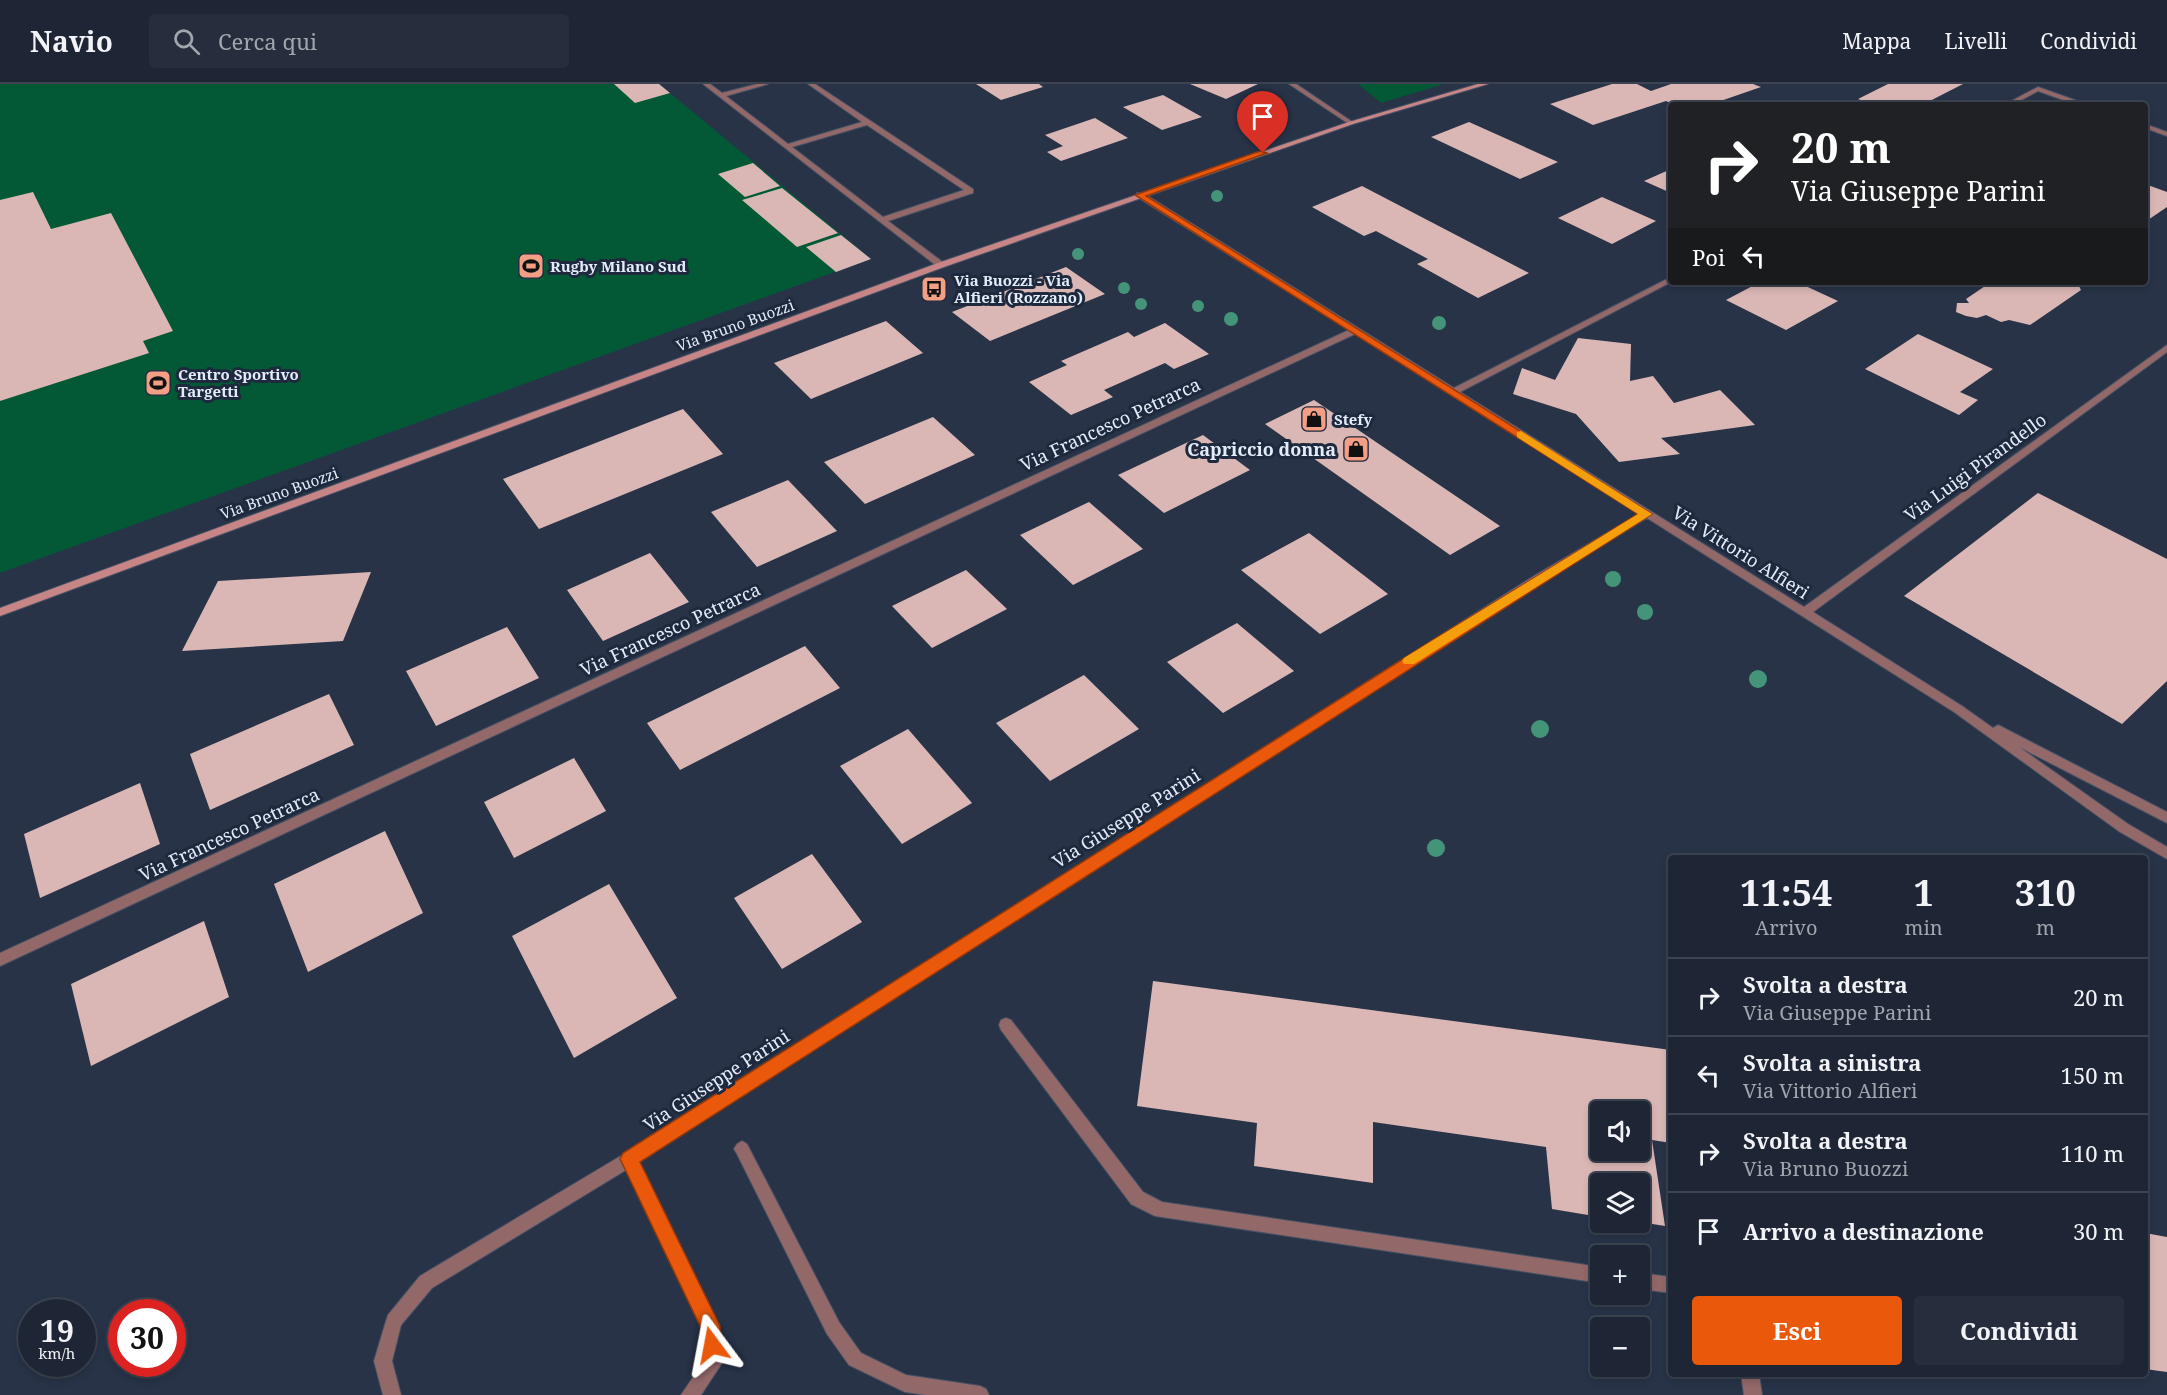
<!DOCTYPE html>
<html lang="it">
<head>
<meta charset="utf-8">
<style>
	body { margin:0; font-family:"Noto Serif",serif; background:#262e3e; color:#f1f3f6; height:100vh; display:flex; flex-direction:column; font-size:22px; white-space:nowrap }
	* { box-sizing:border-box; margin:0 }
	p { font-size:20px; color:#a1a5ad }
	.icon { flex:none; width:33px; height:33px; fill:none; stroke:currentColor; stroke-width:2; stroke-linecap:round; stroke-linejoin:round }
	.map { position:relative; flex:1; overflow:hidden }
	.side { position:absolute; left:1668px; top:771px; width:480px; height:522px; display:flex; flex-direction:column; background:#1e2636; border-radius:6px; box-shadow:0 3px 9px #0003,0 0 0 2px #3c4351 }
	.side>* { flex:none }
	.top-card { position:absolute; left:1668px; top:18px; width:480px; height:183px; border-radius:6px; box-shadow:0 3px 9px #0003,0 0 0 2px #3c4351; background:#202124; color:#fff; overflow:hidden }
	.fabs { position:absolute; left:1590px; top:1017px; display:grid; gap:12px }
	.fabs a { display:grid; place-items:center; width:60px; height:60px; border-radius:6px; background:#1e2636; box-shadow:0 3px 9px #0003,0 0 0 2px #3c4351; font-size:30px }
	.speed { position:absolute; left:18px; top:1215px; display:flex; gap:12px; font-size:30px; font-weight:700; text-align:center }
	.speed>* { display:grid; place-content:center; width:78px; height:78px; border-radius:50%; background:#1e2636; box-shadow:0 3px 9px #0003,0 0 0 2px #3c4351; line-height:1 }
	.speed small { font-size:15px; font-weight:400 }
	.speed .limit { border:9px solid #d22; background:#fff; color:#111 }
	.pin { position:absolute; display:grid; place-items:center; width:51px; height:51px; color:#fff; margin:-62px -26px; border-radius:50% 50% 50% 0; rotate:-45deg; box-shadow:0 0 6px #0007 }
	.pin .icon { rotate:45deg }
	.me { position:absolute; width:66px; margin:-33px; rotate:347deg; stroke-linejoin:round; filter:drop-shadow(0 0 4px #0008) }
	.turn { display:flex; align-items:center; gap:21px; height:126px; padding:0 24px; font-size:27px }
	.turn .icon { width:78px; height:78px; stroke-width:2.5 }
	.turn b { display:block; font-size:42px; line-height:51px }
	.then { display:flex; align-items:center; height:57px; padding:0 24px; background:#0003; gap:12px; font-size:22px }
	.eta { display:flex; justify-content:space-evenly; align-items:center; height:102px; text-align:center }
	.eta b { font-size:36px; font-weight:700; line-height:42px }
	.action { display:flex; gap:12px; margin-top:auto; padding:12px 24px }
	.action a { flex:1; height:69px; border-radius:6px; background:#ea580c; color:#fff; font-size:24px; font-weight:700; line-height:69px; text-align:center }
	.action a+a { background:#262e3e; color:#f1f3f6 }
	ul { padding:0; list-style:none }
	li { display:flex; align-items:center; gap:18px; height:78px; padding:0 24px; border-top:2px solid #3c4351 }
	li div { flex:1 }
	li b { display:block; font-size:22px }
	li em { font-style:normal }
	header { display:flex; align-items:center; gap:36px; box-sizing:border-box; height:84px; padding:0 30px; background:#1e2636; border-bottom:2px solid #3c4351 }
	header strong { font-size:28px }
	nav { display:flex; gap:33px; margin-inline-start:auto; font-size:21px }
	.search { width:420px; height:54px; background:#262e3e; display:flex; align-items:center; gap:15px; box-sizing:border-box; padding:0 21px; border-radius:6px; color:#a1a5ad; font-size:22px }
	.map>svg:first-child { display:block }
	.green { fill:#035836 }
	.building { fill:#dab7b5; fill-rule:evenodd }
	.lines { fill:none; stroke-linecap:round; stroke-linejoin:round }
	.service-casing { stroke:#465164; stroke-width:2 }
	.minor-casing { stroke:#465164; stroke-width:2 }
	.secondary-casing { stroke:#465164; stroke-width:2 }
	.service { fill:#936869; fill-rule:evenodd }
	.minor { fill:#936869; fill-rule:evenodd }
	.secondary { fill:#c88586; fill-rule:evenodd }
	.tree { fill:#449479 }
	.route { fill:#ea580c; stroke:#983908; stroke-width:1.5 }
	.slow { fill:#f59e0b }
	.labels { text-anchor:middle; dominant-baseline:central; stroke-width:6; stroke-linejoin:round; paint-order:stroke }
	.far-poi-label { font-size:15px; font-weight:bold; fill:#e4ecfa; stroke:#1e293e; text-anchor:start }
	.far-street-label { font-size:15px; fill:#e4ecfa; stroke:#1e293e }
	.street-label { font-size:18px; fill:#e4ecfa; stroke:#1e293e }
	.poi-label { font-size:18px; font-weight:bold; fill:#e4ecfa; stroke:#1e293e; text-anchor:end }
</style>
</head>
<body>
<header>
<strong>Navio</strong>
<div class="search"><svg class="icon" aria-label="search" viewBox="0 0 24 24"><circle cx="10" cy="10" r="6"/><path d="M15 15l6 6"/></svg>Cerca qui</div>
<nav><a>Mappa</a><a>Livelli</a><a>Condividi</a></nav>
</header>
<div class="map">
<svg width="2167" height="1311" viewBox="0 0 2167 1311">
	<rect width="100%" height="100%" fill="#283348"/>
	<path class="green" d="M0,0H659L871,175L0,489Z
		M1358,0H1444L1381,19Z"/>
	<path class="building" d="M614,0H659L670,9L635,19Z
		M976,0H1039L1043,3L1001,16Z
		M1190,0H1258L1226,15Z
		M1612,0H1637L1651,7L1671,0H1753L1761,3L1709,21H1675L1666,17L1593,41L1550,20Z
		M1888,0H1963L1922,21H1874L1858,15Z
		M1163,11L1202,33L1162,46L1123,23Z
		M1095,34L1128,54L1061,77L1047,68L1063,62L1045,51Z
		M1469,38L1558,78L1520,95L1431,53Z
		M753,79L780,102L745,113L718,90Z
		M1671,85V109L1644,97Z
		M2145,100L2167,108V123L2145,138Z
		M1362,102L1529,189L1478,214L1417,180L1428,175L1376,147L1364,152L1312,123Z
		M782,104L838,149L797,163L742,116Z
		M33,108L51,145L111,129L173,247L143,257L149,269L0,317V116Z
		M1602,113L1656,137L1612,160L1558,134Z
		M841,151L871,175L836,188L806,163Z
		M1066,183L1105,210L990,257L952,228Z
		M1760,198H1797L1838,217L1786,246L1726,216Z
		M1991,198H2082L2078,200L2081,206L2030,241L2009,236L2001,238L1986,231L1977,234L1966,232L1956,228L1957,219H1969L1966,215Z
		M886,237L923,269L811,315L774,279Z
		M1165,239L1209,270L1174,285L1165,279L1104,306L1113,313L1071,331L1029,298L1067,281L1061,277L1128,248L1134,253Z
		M1918,250L1993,285L1960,308L1978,316L1959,331L1865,285Z
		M1578,254L1631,260L1630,297L1653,292L1674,319L1720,306L1755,341L1661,354L1680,370L1619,378L1576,330L1513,310L1522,284L1555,296Z
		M1314,316L1500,442L1450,471L1265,340Z
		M683,325L723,370L539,445L503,395Z
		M933,333L975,371L865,420L824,378Z
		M1203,351L1250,386L1164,429L1118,391Z
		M788,396L837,447L757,483L711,428Z
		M2038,409L2167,475V597L2122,640L1904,512Z
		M1089,418L1143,465L1073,501L1020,451Z
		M1309,449L1388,510L1320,550L1241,486Z
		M650,469L689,518L603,557L567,506Z
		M966,486L1007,525L932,564L892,522Z
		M371,488L343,557L182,567L218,497Z
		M1237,539L1294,587L1223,629L1167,578Z
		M507,543L539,594L436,642L406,587Z
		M805,562L840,604L680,686L647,639Z
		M1084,591L1139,645L1050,697L996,639Z
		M329,610L354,661L210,726L190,670Z
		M908,645L972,719L902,760L840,682Z
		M574,674L606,727L514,774L484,718Z
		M140,699L160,760L40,814L24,750Z
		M385,747L423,829L308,888L274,800Z
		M812,770L862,838L782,885L734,814Z
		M609,800L677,914L574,974L512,852Z
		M204,837L229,913L91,982L71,900Z
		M1153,897L1671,966V1059L1652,1056L1665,1142L1640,1138V1100H1600V1133L1552,1125L1546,1063L1373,1038V1099L1254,1082L1257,1039L1137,1022ZM1600,1028H1640V1066H1600Z
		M2145,1149L2167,1153V1288L2145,1285Z"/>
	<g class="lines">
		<g class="service-casing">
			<path id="service" d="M703,0H710L722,9L757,0H768L726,12L788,60L862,38L808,0H815L973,105V109L888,137L944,179V183H938ZM867,41L964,106L883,133L792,63Z
				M1006,934L1011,936L1143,1108L1162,1118L1600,1183V1199L1155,1132L1131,1120L1001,946L999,941L1001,936Z
				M1640,1189L1671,1193V1209L1640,1205Z
				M1741,1290H1759L1762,1311H1744Z"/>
		</g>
		<g class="minor-casing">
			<path id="minor" d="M1289,0H1296L1354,39L1349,40Z
				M2038,3L2086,20L2087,21H2077L2038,7L2012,21H2004Z
				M2145,40L2167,48V52L2145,44Z
				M1137,109H1143L1454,304L1671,193V198L1460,308L1804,523L2167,261V268L1813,528L1962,622L1993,644L1998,641L2002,643L2167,728V739L2019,663L2128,740L2167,763V775L2120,748L1954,628L1647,434L1542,498L638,1078L718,1242L722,1279L701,1311H681L704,1277L702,1243L626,1086L432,1204L401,1241L392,1277L401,1311H383L374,1277L386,1237L388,1231L420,1192L624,1070L1534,492L1639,430L1355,250L0,882V869L1349,246L1137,113Z
				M742,1057L747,1060L839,1238L861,1269L906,1291L980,1302L986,1305L989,1311H926L905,1308L849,1281L827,1250L737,1070L734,1065L737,1060Z"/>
		</g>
		<g class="secondary-casing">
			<path id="secondary" d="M1478,0H1488L1353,40L944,183L0,532V524L938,179L1349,38Z"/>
		</g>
		<use href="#service" class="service"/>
		<use href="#minor" class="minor"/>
		<use href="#secondary" class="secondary"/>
	</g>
	<g class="tree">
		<circle cx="1217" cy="112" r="6"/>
		<circle cx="1078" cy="170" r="6"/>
		<circle cx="1124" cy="204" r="6"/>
		<circle cx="1141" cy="220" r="6"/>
		<circle cx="1198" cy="222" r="6"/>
		<circle cx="1231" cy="235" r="7"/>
		<circle cx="1439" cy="239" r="7"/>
		<circle cx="1613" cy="495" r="8"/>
		<circle cx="1645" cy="528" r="8"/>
		<circle cx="1758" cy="595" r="9"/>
		<circle cx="1540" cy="645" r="9"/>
		<circle cx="1436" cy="764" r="9"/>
	</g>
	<path class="route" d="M1260,67L1267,69L1146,112L1652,430L640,1078L720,1242L721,1261L719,1268L712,1270L705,1268L701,1244L623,1081L620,1075L623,1069L1433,556L1638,430L1135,111Z"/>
	<path class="slow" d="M1521,347L1652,430L1414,580H1404L1402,577L1404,574L1638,430L1517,353V348Z"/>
	<defs>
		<g id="stadium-square" transform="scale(1.35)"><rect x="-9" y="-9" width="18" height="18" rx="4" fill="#f39f86" stroke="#1e293e"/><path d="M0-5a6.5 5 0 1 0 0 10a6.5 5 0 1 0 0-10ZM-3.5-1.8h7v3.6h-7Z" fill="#111"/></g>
		<g id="bus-square" transform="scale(1.35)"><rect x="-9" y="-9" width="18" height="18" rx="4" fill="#f39f86" stroke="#1e293e"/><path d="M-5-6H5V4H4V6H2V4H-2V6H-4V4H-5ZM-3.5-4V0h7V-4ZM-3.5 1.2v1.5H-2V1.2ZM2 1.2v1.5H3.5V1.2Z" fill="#111"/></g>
		<g id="shop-square" transform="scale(1.35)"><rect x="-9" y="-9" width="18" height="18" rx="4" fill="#f39f86" stroke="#1e293e"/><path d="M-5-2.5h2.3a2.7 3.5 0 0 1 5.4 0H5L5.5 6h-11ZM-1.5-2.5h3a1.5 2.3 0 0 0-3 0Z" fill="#111"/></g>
	</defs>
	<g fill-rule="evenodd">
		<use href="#stadium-square" x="531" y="182"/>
		<use href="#bus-square" x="934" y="205"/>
		<use href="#stadium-square" x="158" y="299"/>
		<use href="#shop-square" x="1314" y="335"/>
		<use href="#shop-square" x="1356" y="365"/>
	</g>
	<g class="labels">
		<g class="far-poi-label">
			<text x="550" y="182">Rugby Milano Sud</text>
			<text x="954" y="196">Via Buozzi - Via<tspan x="954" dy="17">Alfieri (Rozzano)</tspan></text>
			<text x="178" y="290">Centro Sportivo<tspan x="178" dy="17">Targetti</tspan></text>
			<text x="1334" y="335">Stefy</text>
		</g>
		<g class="far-street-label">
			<text transform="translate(735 241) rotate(-20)">Via Bruno Buozzi</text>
			<text transform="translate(279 409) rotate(-20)">Via Bruno Buozzi</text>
		</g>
		<g class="street-label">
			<text transform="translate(1110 340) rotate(-25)">Via Francesco Petrarca</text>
			<text transform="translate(1975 383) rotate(-36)">Via Luigi Pirandello</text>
			<text transform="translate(1741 468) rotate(32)">Via Vittorio Alfieri</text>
			<text transform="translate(670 545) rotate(-25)">Via Francesco Petrarca</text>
			<text transform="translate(1126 734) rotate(-32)">Via Giuseppe Parini</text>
			<text transform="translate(229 750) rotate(-25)">Via Francesco Petrarca</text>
			<text transform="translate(716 996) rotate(-33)">Via Giuseppe Parini</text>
		</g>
		<g class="poi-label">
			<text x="1336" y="365">Capriccio donna</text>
		</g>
	</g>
</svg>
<div class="fabs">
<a><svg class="icon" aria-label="sound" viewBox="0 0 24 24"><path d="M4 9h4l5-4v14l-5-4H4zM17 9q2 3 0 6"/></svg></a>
<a><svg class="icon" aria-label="layers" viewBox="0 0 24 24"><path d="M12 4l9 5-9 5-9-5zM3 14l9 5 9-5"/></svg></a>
<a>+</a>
<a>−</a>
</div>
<div class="speed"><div>19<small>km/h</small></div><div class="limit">30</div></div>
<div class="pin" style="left:1263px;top:69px;background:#d93025"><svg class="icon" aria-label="arrive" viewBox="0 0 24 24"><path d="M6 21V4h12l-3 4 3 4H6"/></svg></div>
<svg class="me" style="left:712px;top:1261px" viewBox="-20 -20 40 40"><path d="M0-17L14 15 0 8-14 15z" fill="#ea580c" stroke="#fff" stroke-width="4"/></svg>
<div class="top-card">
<div class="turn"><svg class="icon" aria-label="right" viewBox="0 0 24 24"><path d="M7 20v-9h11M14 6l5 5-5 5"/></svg><div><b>20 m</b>Via Giuseppe Parini</div></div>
<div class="then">Poi<svg class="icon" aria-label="left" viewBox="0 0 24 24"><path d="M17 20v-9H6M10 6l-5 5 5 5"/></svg></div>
</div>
<section class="side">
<div class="eta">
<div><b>11:54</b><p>Arrivo</p></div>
<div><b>1</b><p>min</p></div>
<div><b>310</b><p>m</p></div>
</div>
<ul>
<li><svg class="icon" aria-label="right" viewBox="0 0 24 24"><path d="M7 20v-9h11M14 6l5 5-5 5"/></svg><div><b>Svolta a destra</b><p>Via Giuseppe Parini</p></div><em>20 m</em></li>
<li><svg class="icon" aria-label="left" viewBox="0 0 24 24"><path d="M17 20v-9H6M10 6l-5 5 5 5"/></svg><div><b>Svolta a sinistra</b><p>Via Vittorio Alfieri</p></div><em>150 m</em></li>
<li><svg class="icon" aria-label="right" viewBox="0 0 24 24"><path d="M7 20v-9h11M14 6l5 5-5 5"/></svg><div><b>Svolta a destra</b><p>Via Bruno Buozzi</p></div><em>110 m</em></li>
<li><svg class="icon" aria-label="arrive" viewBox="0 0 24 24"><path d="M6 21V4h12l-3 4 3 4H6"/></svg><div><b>Arrivo a destinazione</b></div><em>30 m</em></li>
</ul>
<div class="action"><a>Esci</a><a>Condividi</a></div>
</section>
</div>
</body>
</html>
